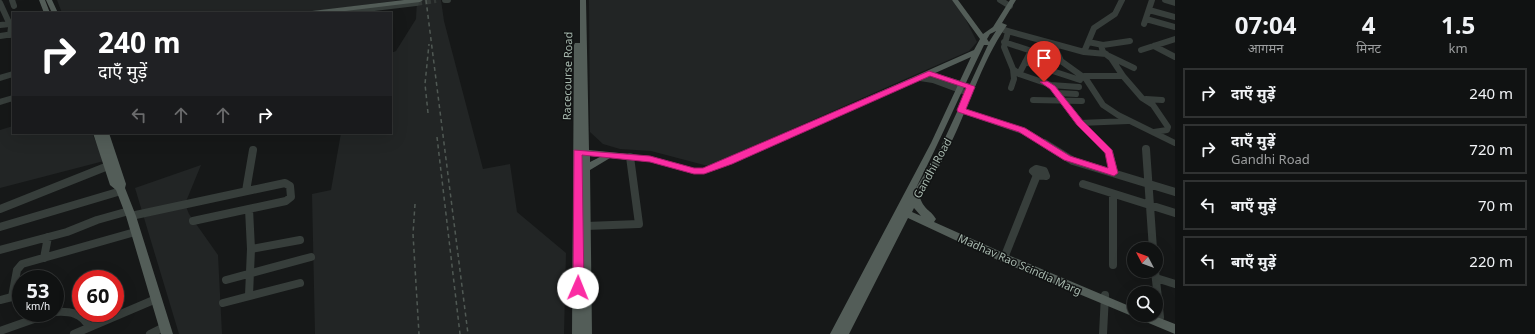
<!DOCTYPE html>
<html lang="hi">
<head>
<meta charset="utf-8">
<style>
	body { margin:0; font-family:"Noto Sans","Noto Sans Devanagari",sans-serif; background:#191b1b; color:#f1f3f6; height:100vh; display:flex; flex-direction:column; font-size:15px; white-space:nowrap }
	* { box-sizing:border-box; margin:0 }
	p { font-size:13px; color:#9c9e9f }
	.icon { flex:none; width:22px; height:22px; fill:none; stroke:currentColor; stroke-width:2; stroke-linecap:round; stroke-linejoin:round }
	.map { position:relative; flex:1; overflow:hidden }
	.sheet { display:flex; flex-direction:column; background:#101212; width:360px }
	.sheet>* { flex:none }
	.banner { position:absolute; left:12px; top:12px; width:380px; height:122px; border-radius:0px; box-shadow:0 4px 16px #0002,0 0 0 1px #303232; background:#202124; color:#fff; overflow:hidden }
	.needle { width:26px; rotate:311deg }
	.buttons { position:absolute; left:1127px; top:242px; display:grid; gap:8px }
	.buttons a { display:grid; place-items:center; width:36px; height:36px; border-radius:50%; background:#101212; box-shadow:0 4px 16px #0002,0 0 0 1px #303232; font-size:20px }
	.speed { position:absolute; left:12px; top:270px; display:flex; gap:8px; font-size:20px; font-weight:700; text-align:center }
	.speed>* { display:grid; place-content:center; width:52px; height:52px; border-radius:50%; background:#101212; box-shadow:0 4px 16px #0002,0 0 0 1px #303232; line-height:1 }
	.speed small { font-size:10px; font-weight:400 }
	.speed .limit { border:6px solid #d22; background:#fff; color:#111 }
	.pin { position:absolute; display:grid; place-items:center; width:34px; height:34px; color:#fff; margin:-41px -17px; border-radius:50% 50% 50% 0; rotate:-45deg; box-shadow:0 0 4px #0007 }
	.pin .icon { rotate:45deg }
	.me { position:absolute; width:44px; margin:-22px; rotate:1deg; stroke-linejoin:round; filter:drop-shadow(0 0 3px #0008) }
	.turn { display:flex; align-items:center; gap:14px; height:84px; padding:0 20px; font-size:18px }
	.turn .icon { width:52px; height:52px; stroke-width:2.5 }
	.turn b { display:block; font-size:28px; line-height:34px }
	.lanes { display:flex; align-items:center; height:38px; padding:0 20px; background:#0003; justify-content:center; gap:20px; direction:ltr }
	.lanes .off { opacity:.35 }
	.eta { display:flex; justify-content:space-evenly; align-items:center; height:68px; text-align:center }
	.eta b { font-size:24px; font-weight:700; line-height:28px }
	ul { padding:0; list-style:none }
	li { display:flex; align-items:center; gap:12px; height:50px; margin:0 8px 6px; padding:0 12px; border:2px solid #303232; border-radius:0px }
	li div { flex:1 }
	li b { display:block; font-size:15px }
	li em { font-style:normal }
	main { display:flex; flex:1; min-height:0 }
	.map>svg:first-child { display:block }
	.built { fill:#222525 }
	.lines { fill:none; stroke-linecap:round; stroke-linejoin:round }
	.minor-tunnel { stroke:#333836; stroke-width:6; stroke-dasharray:6 3; stroke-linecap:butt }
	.minor-far1 { stroke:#373e3b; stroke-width:6 }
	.minor { stroke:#373e3b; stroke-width:8 }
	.major { fill:#535d58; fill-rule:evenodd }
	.rail { stroke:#505954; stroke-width:1.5; stroke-dasharray:4 3.5; stroke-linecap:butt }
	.route { fill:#fb2ca3; stroke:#a31d6a }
	.labels { text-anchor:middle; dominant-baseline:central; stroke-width:3; stroke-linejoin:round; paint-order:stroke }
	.street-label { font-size:11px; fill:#a8b9af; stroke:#111313 }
</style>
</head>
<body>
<main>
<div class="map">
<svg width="1175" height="334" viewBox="0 0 1175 334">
	<rect width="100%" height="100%" fill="#161818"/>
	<path class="built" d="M57,0H402L302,13H62Z
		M417,0H441L444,21L483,169L510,164L517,212L566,253L564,334H315L312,194L331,190L341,133H391V53L396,51L416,19Z
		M589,0H952L960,8L977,42L969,51L708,166L651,151L620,149L603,144L590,132Z
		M13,126V133H92L104,161L0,188V130Z
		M201,165L185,204L189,214L218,255L222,334H179L135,188Z"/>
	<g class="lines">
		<path class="minor-tunnel" d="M416,3L436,0"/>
		<path class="minor-far1" d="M12,0L14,6
			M445,0H448
			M1000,0L1010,6
			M1165,0L1175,3
			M0,3L11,27L10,35
			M1149,10L1175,17
			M332,13L416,3
			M1146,19L1175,27
			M1144,24L1152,0
			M0,25L10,24
			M1004,30L1084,52L1094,28L1115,14L1122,0
			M1008,32L1004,47L1013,69L1019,74L1051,85L1080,123L1101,144
			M0,36L13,34
			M1004,42L1053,58
			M1088,42L1103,45L1130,41
			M1054,45L1061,61L1086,79L1103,105L1118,115L1175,143
			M1101,45L1103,52L1111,58L1123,76L1142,98L1153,105L1168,127L1167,130L1154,132
			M1154,46L1175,57
			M1141,50L1175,39
			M1084,52L1106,54
			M1109,56L1134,68
			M1025,62L1080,80
			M1019,74L1031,51
			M935,76L971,87
			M1084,76H1123
			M0,78L13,74
			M920,78L933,80L968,93
			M1051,85L1079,87
			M1011,88L1014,79L1013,69
			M1057,93L1076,94
			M1146,99L1162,100
			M1033,100L1082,101
			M0,102L13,98
			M961,110L1028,133L1046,144
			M1080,123L1128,121"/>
		<path class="minor" d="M1044,143L1073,161L1175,192
			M1100,143L1109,152L1114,173
			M1146,149L1153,249
			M1036,169L1044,171L1046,176L1037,175L1033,171Z
			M1083,184L1175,213
			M246,191L253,150
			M1113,194V265
			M0,209L113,164
			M249,209L251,249L300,240
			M131,216L285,183L290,186L291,197L286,201L193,221
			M586,226L639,224L630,157
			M0,227L121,191
			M0,250L67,232L97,220L129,211
			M44,258L48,237
			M1004,258L1037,175
			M1155,271L1160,317
			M1156,278L1175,284
			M226,280L311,257
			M249,295L251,249
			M21,296L12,297L17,270L22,264L135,232
			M0,300L12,297
			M223,303L300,283
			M55,312C70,311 82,313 89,327
			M0,331L51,313
			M74,334L156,299
			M150,334L164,327
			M1103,334L1105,295"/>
		<path class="major" d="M39,0H45L50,13H44Z
			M46,0H52L58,13H52Z
			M404,0H423L420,2L329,13H309L312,11Z
			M580,0H586L589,150L650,156L694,168H703L726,160L974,50L980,39L952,0H958L983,34L993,27L1010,0H1016L1002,23L1007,25C980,64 968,111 946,153C939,168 929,183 920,198C925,211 930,209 936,219L934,222L1008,255L1134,308V315H1152L1175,324V334L1000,261L908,218L849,334H830L931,143L971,57L732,164L704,174H694L650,162L610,158L590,170L592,334H572L574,45L575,43H580ZM996,31L989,42L987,39L990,34ZM984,45H988L938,153L916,188C940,141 961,92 984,45ZM590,156L600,157L590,162ZM914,208L921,216L912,212Z
			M93,133H109L126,184L125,188L136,216L173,334H161L126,216L116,190L110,185Z"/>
		<path class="rail" d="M426,0L468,334
			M428,113L425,84L429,44
			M437,137L460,334
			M415,204L413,234L419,334"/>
	</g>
	<path class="route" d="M929,71L974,86L975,87L966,109L1025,128L1070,156L1108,168L1105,153L1077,125L1050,89L1040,82L1047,81L1055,86L1083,121L1112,150L1118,173L1114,176L1064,160L1019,132L958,112L957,110L966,88L930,76L732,164L704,174H694L650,162L582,155L584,288L582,291H575L573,288L574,150L650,156L694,168H703Z"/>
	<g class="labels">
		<g class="street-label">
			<text transform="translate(567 76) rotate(-89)">Racecourse Road</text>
			<text transform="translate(932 168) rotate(-61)">Gandhi Road</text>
			<text transform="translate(1020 264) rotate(24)">Madhav Rao Scindia Marg</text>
		</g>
	</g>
</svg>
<div class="buttons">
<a><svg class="needle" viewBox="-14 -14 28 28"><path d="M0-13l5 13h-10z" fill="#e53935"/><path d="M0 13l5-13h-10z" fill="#9c9e9f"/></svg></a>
<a><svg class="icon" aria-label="search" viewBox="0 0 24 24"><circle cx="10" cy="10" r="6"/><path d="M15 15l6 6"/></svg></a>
</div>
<div class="speed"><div>53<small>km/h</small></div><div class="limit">60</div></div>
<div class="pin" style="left:1044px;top:82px;background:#d93025"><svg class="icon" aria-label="arrive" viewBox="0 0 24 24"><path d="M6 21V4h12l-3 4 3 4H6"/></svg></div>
<svg class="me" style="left:578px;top:288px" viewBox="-20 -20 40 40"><circle r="19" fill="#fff"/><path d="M0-13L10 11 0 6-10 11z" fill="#fb2ca3"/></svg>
<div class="banner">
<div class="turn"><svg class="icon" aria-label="right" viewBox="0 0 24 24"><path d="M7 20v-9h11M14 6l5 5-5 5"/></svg><div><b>240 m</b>दाएँ मुड़ें</div></div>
<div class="lanes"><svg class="icon off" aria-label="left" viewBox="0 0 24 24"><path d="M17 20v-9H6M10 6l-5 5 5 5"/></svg><svg class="icon off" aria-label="ahead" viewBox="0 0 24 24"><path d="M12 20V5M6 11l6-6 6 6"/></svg><svg class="icon off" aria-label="ahead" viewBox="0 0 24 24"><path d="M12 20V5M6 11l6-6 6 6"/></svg><svg class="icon" aria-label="right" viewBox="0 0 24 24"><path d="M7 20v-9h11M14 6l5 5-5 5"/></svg></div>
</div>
</div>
<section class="sheet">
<div class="eta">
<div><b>07:04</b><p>आगमन</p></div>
<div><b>4</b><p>मिनट</p></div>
<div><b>1.5</b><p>km</p></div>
</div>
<ul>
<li><svg class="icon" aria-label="right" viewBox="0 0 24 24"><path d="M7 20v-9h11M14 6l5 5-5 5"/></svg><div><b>दाएँ मुड़ें</b></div><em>240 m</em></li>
<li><svg class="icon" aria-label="right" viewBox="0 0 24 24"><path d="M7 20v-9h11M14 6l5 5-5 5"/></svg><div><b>दाएँ मुड़ें</b><p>Gandhi Road</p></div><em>720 m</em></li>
<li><svg class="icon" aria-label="left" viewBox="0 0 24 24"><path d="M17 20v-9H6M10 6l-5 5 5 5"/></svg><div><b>बाएँ मुड़ें</b></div><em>70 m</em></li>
<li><svg class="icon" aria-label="left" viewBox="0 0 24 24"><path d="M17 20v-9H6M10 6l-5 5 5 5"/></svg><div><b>बाएँ मुड़ें</b></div><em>220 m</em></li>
</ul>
</section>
</main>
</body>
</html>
